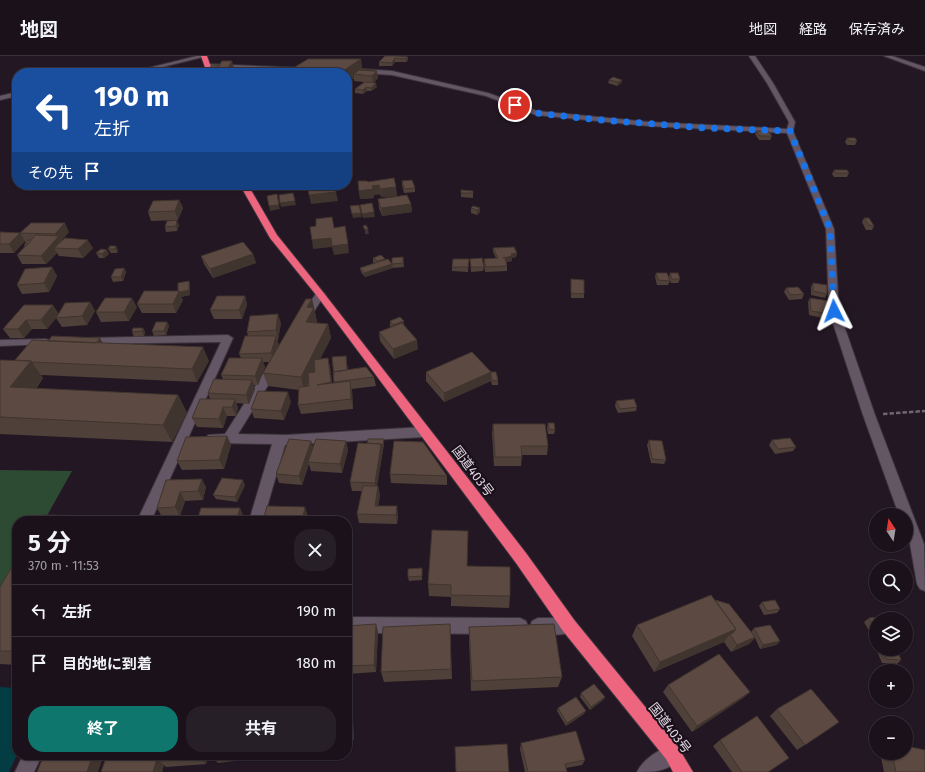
<!DOCTYPE html>
<html lang="ja">
<head>
<meta charset="utf-8">
<style>
	body { margin:0; font-family:"Fira Sans","Noto Sans JP",sans-serif; background:#271f27; color:#f1f3f6; height:100vh; display:flex; flex-direction:column; font-size:15px; white-space:nowrap }
	* { box-sizing:border-box; margin:0 }
	p { font-size:13px; color:#9f9da2 }
	.icon { flex:none; width:22px; height:22px; fill:none; stroke:currentColor; stroke-width:2; stroke-linecap:round; stroke-linejoin:round }
	.map { position:relative; flex:1; overflow:hidden }
	.sheet { position:absolute; left:12px; top:460px; width:340px; height:244px; display:flex; flex-direction:column; background:#1a111a; border-radius:16px; box-shadow:0 1px 3px #0004,0 0 0 1px #383139 }
	.sheet>* { flex:none }
	.guide { position:absolute; left:12px; top:12px; width:340px; height:122px; border-radius:16px; box-shadow:0 1px 3px #0004,0 0 0 1px #383139; background:#1a4fa0; color:#fff; overflow:hidden }
	.needle { width:26px; rotate:348deg }
	.controls { position:absolute; left:869px; top:452px; display:grid; gap:8px }
	.controls a { display:grid; place-items:center; width:44px; height:44px; border-radius:50%; background:#1a111a; box-shadow:0 1px 3px #0004,0 0 0 1px #383139; font-size:20px }
	.pin { position:absolute; display:grid; place-items:center; width:34px; height:34px; color:#fff; margin:-17px; border:2px solid #fff; border-radius:50%; box-shadow:0 1px 4px #0007 }
	.me { position:absolute; width:44px; margin:-22px; rotate:357deg; stroke-linejoin:round; filter:drop-shadow(0 0 3px #0008) }
	.turn { display:flex; align-items:center; gap:14px; height:84px; padding:0 16px; font-size:18px }
	.turn .icon { width:52px; height:52px; stroke-width:2.5 }
	.turn b { display:block; font-size:28px; line-height:34px }
	.then { display:flex; align-items:center; height:38px; padding:0 16px; background:#0003; gap:8px; font-size:15px }
	.round { display:grid; place-items:center; flex:none; width:42px; height:42px; border-radius:16px; background:#271f27 }
	.overview { display:flex; align-items:center; justify-content:space-between; height:68px; padding:0 16px }
	h1 { font-size:24px; font-weight:700; line-height:30px }
	.primary-button { display:flex; gap:8px; margin-top:auto; padding:8px 16px }
	.primary-button a { flex:1; height:46px; border-radius:16px; background:#0f766e; color:#fff; font-size:16px; font-weight:700; line-height:46px; text-align:center }
	.primary-button a+a { background:#271f27; color:#f1f3f6 }
	ul { padding:0; list-style:none }
	li { display:flex; align-items:center; gap:12px; height:52px; padding:0 16px; border-top:1px solid #383139 }
	li div { flex:1 }
	li b { display:block; font-size:15px }
	li em { font-style:normal }
	header { display:flex; align-items:center; gap:24px; box-sizing:border-box; height:56px; padding:0 20px; background:#1a111a; border-bottom:1px solid #383139 }
	header strong { font-size:19px }
	nav { display:flex; gap:22px; margin-inline-start:auto; font-size:14px }
	.map>svg:first-child { display:block }
	.green { fill:#2d4b33 }
	.water { fill:#043c43 }
	.lines { fill:none; stroke-linecap:round; stroke-linejoin:round }
	.minor-casing { stroke:#3b333b; stroke-width:2 }
	.highway-casing { stroke:#3b333b; stroke-width:2 }
	.path { stroke:#706570; stroke-width:2.5; stroke-dasharray:4.5 2; stroke-linecap:butt }
	.minor { fill:#645664; fill-rule:evenodd }
	.highway { fill:#ed657f; fill-rule:evenodd }
	.wall { fill:#4f4039 }
	.shaded-wall { fill:#40342e }
	.building { fill:#5c4a42; stroke:#40342e }
	.route { stroke:#1a73e8; stroke-width:7; stroke-dasharray:0 12.6 }
	.labels { text-anchor:middle; dominant-baseline:central; stroke-width:4; stroke-linejoin:round; paint-order:stroke }
	.street-label { font-size:13px; fill:#e1d9e1; stroke:#190e1a }
</style>
</head>
<body>
<header>
<strong>地図</strong>
<nav><a>地図</a><a>経路</a><a>保存済み</a></nav>
</header>
<div class="map">
<svg width="925" height="716" viewBox="0 0 925 716">
	<rect width="100%" height="100%" fill="#231723"/>
	<path class="green" d="M0,414L72,415L44,465H17V511L0,540Z"/>
	<path class="water" d="M0,631L17,632V699L9,716H0Z"/>
	<g class="lines">
		<g class="minor-casing">
			<path id="minor" d="M197,0H207L138,17H128Z
				M749,0H755L773,27L795,66L793,75L834,173L839,255L875,359L924,488L925,535L920,533L917,528L910,488L906,478V459H899L863,359L829,255L826,173L787,77L649,70L536,59L486,40L392,19L362,17L359,15L362,13L392,15L488,37L537,55L649,66L787,73L789,66L767,27Z
				M884,0H892L925,11V15Z
				M208,8L305,12L308,14L305,16L206,11L205,10Z
				M17,36V40L0,44V40Z
				M320,235L325,238L308,265L304,266L300,265L299,263L317,236Z
				M228,279L233,282L151,465H137L221,286L85,288L81,287L80,285L81,283L85,282Z
				M45,283L49,284L50,286L49,288L0,290V284Z
				M274,306L278,307L280,310L238,378L286,379L424,371L428,373L430,376L428,379L424,381L285,389L263,465H249L272,388L212,387L208,385L206,382L208,379L225,378L270,307Z
				M347,561L520,562L526,565L528,570L526,575L520,578L347,577Z
				M538,562H569L575,565L577,570L575,575C564,580 543,580 532,575L530,570L532,565Z
				M672,688L678,691L681,697C673,716 655,716 637,716C642,704 660,693 672,688Z
				M23,699H42L34,716H15Z"/>
		</g>
		<g class="highway-casing">
			<path id="highway" d="M201,0H207L213,17H207Z
				M240,129H248L277,179L323,236L526,497L575,565L678,691L693,716H673L666,703L563,575L516,507L317,240L270,182Z"/>
		</g>
		<path class="path" d="M883,358L925,355"/>
		<use href="#minor" class="minor"/>
		<use href="#highway" class="highway"/>
	</g>
	<path class="wall" d="M385,0H398L408,1V4L406,6H395L392,10H379V6Z
		M361,3L362,14H376L378,22L373,27L377,31L371,35H367L363,38L355,37V33L364,26L354,25V22L347,27V17Z
		M219,9L234,12L232,14H239L240,17H214L216,15H211L210,12Z
		M609,24H622L621,27L617,30L608,27Z
		M756,75L772,80L770,84H759L755,78Z
		M847,82L857,85L855,89H847L845,86Z
		M834,114L849,117L847,121H834L832,118Z
		M394,122L397,140L381,141L380,138L374,139V142L360,143L358,125L368,126Z
		M402,125L415,132V136L404,137L402,129Z
		M461,134L473,135V142L461,141Z
		M378,143L411,148L412,156L382,160L379,152Z
		M179,144L183,152L178,164L151,165L148,156Z
		M471,152H480V156L477,159L471,157Z
		M864,162L874,170L872,174H866L862,166Z
		M179,169L177,175L166,176L165,171Z
		M0,176L20,177L25,185L14,197H0Z
		M69,176L62,184L93,192L83,202L59,200L57,197L46,208H22L17,199L25,190L24,189L27,186H25L20,177Z
		M116,190L118,195L117,197H111L108,193Z
		M493,192L517,197L516,201L512,202V205L506,206L507,210V215L485,216L484,207V203L496,202L493,196Z
		M96,197L109,198L104,202H99Z
		M253,198L256,207L213,222L204,208L201,200Z
		M403,201L404,211L393,212L365,221L361,216L360,212L374,207L373,206V202L385,204L392,208Z
		M469,203L468,216L452,215V211Z
		M470,203L484,211L483,215L471,216Z
		M52,211L57,220L49,236L22,238L17,229Z
		M124,212L126,216L123,225L113,226L111,221Z
		M656,217L670,225L668,229H657L655,221Z
		M670,217L680,223L678,227H671L669,221Z
		M571,223L584,238V242H571Z
		M813,227L827,238L825,242L811,239V231Z
		M190,230V239L181,241L183,244L176,257H142L137,248L178,235Z
		M786,232L804,238L802,243L789,244L784,236Z
		M245,240L247,249L242,263H214L210,254Z
		M810,242L830,258L827,263L809,259L808,246Z
		M312,243L317,266L316,267L328,268L331,282L320,303L328,302L330,311L332,327H334L332,301L346,300L348,314L374,321L376,330L352,333L353,353L301,358L298,349L299,334L268,330L263,317L269,306H263L265,311L258,329H253L255,333L249,348L236,347L238,352L236,360H227L223,372L197,371L192,362L210,343L208,337L223,323L221,319L241,302L239,298L248,280L247,276L281,267L278,284H277L279,289L278,291Z
		M90,246L95,255L87,269L62,271L56,262L58,260L47,273H32L24,282H10L3,273L53,249L58,258Z
		M137,251L129,265L101,266L96,256Z
		M390,265L404,269L418,293L394,303L380,285L379,276L391,271L390,270Z
		M167,266L169,270L166,279L154,280L152,275Z
		M143,272L145,276L144,280L134,281L132,276Z
		M100,282L102,287L209,305L197,326L41,319L43,322L36,333L178,339L187,357L172,386L0,378V304H15L48,285Z
		M472,296L498,324V329H492L491,325L444,346L426,325V316Z
		M616,345L637,351L636,355L618,357L615,350Z
		M291,346L284,364L254,362L251,353Z
		M548,367L555,374L554,378H548L547,372Z
		M493,368L548,390L547,399H522L521,410H494L492,377Z
		M227,380L231,389L224,413L182,414L177,405Z
		M649,384L666,404L664,408L651,407L647,389Z
		M772,384L796,391L793,395L775,398L769,389Z
		M311,385L313,392L346,385L348,394L342,417L311,415L309,408L302,429L279,427L276,418Z
		M384,388L377,430H378L380,439L378,450L398,459L397,468L359,467L357,458L362,435H352L350,426Z
		M390,418L447,420V429L391,427Z
		M166,424L206,431L203,444L185,445L180,460L162,461L157,452Z
		M245,429L237,446L216,443L213,439Z
		M17,502V609L0,608V531Z
		M467,510L510,540L509,552L451,550V541L429,540L428,528Z
		M422,512V524L409,525L408,521Z
		M715,544L751,576L754,572L780,585L776,589L760,593L755,582L749,588L731,596L724,586L654,616L632,580L637,569Z
		M762,546L780,553L777,557L764,559L759,550Z
		M869,562L876,563V580H872L864,566Z
		M450,568L452,623L384,626L381,616Z
		M347,570L378,576L376,616L347,618Z
		M469,571L562,621L558,631L471,635L469,582Z
		M876,583V593H897L901,604L897,608L882,607L873,586Z
		M668,629L750,636L743,642L692,676L663,636Z
		M581,637L605,641L603,644L590,654L580,641Z
		M347,641H349L352,647L354,684L347,685Z
		M558,652L584,658L566,670L557,655Z
		M777,653L831,672L797,694L770,660Z
		M720,684L768,716H732L713,690Z
		M521,687L585,704L582,709L566,712L567,716H525L520,693Z
		M880,697H906L925,716H884Z
		M107,699H208L206,708L166,711L164,709L162,716H101Z
		M212,699H253L252,703L218,707L212,701Z
		M266,699H284L269,702Z"/>
	<path class="shaded-wall" d="M408,1V4L406,6V3Z
		M395,2V6L392,10V7Z
		M361,3L362,16L354,18V22L347,27V17H340Z
		M232,5L234,12L231,17H225Z
		M376,14V17L377,15L378,22L373,27L372,20Z
		M622,24L621,27L617,30L618,26Z
		M376,27L377,31L371,35V32Z
		M366,31L367,35L363,38V34Z
		M379,129L380,138L374,139V142L360,143L359,135L372,130Z
		M396,131L397,140L381,141L380,133Z
		M336,136L338,145L311,148L309,139Z
		M179,144L183,152L178,164L175,155Z
		M295,145L296,149L281,151L280,147Z
		M411,148L412,156L382,160L381,152Z
		M279,149L280,153L270,155L269,150Z
		M480,152V156L477,159V154Z
		M374,156L375,161L363,162L362,158Z
		M361,157L362,161L353,162L352,158Z
		M177,164L179,169L177,175L176,170Z
		M65,167L69,176L54,192L57,197L46,208L41,200L57,182L55,178Z
		M368,173L369,178H365V174Z
		M20,177L25,185L14,197L9,188Z
		M331,182L348,188L349,197L334,199L332,191L313,193L312,184Z
		M88,184L93,192L83,202L78,193Z
		M116,190L118,195L117,197L115,193Z
		M107,194L109,198L104,202L102,198Z
		M517,197L516,201L512,202V205L503,206V202L511,198Z
		M253,198L256,207L213,222L210,213Z
		M392,208L393,212L365,221L364,217Z
		M52,211L57,220L49,236L44,227Z
		M124,212L126,216L123,225L121,221Z
		M189,225L190,230V239L181,241L183,244L176,257L173,248L179,235Z
		M245,240L247,249L242,263L239,254Z
		M132,242L137,251L129,265L124,256Z
		M312,243L317,266L310,279L306,266L307,251Z
		M90,246L95,255L87,269L82,260Z
		M53,249L59,258L47,273L41,264Z
		M278,258L281,267L278,284L276,274Z
		M26,264L32,273L24,282L18,273Z
		M404,265V269L393,274V269Z
		M167,266L169,270L166,279L164,275Z
		M328,268L331,282L304,335L301,321Z
		M143,272L145,276L144,280L142,275Z
		M276,280L279,289L274,306L271,297Z
		M100,282L105,291H93Z
		M417,284L418,293L394,303L393,293Z
		M203,291L209,305L197,326L192,313Z
		M262,302L265,311L258,329L255,320Z
		M328,302L330,311L333,335L317,329Z
		M31,305L43,322L23,349L10,331Z
		M491,316V325L444,346V337Z
		M252,324L255,333L249,348L246,339Z
		M350,325L352,335L353,353L351,343Z
		M288,336L291,346L284,364L281,355Z
		M178,339L187,357L172,386L163,369Z
		M235,343L238,352L236,360L232,351Z
		M223,351L227,360L223,372L219,363Z
		M227,380L231,389L224,413L219,404Z
		M384,383V388L376,435L375,427L381,388Z
		M311,385L314,394L308,406L309,408L302,429L299,420Z
		M346,385L348,394L342,417L340,408Z
		M202,423L206,431L203,444L198,435Z
		M243,424L245,429L237,446L235,441Z
		M378,430L380,439L377,458L375,450Z
		M180,436L185,445L180,460L175,451Z
		M397,450L398,459L397,468L396,459Z
		M305,451L309,463V465H302Z
		M240,452L244,461L243,465H236Z
		M109,460L112,465H106Z
		M192,461L194,465H190Z
		M376,568L378,576L376,616L374,609Z
		M736,573L731,580L730,578L724,586L654,616L660,606Z
		M755,581L749,588L731,596L737,589Z
		M780,585L776,589L760,593L763,589Z
		M750,636L743,642L692,676L697,670Z
		M349,641L352,647L354,684L351,678Z
		M605,641L603,644L590,654L591,651Z
		M586,655L584,658L566,670L567,667Z
		M93,699H104L98,716H87Z
		M158,699H167L159,705L164,709L162,716H153Z
		M201,699H208L206,708L200,703Z
		M249,699H253L252,703Z"/>
	<path class="building" d="M385,0H396L408,1L406,3L395,2L392,7L379,6Z
		M308,3H361L340,17H285Z
		M222,5H232L225,17H214Z
		M212,9H219L218,11L210,12Z
		M363,13L376,14L375,15L362,14Z
		M231,14H239L237,17H229Z
		M359,14L377,15L372,20L354,18Z
		M188,15L187,17H165L166,16Z
		M613,21L622,24L618,26L609,24Z
		M365,26L376,27L371,32L366,31L363,34L355,33Z
		M756,75H768L772,80H760Z
		M847,82H855L857,85H849Z
		M834,114H847L849,117H836Z
		M394,122L396,131L380,133L379,129L372,130L373,133L359,135L358,125H367L368,126Z
		M412,124L415,132L404,133L402,125Z
		M328,129H335L336,136L309,139L308,131Z
		M461,134L473,135V137H461Z
		M293,137L295,145L280,147L279,139Z
		M277,138L279,149L269,150L267,140Z
		M407,139L411,148L381,152L378,143Z
		M179,144L175,155L148,156L153,145Z
		M372,147L374,156L362,158L360,149Z
		M359,149L361,157L352,158L350,150Z
		M473,150L480,152L477,154L471,152Z
		M332,161L334,172L345,170L348,188L332,190L331,182L312,184L310,171L316,170V163Z
		M864,162H869L874,170L869,169Z
		M177,164L176,170L165,171L167,165Z
		M31,167H65L55,178L20,177Z
		M366,169L368,173L365,174L363,170Z
		M0,176L20,177L9,188H0Z
		M36,179L59,180L41,200L17,199Z
		M65,182L88,184L78,193L54,192Z
		M28,184H31L27,189H24Z
		M243,186L253,198L210,213L201,200Z
		M110,190H116L115,193H108Z
		M514,191L517,197L511,198L512,200L503,202H505L507,210L486,211L484,203L498,202L493,192Z
		M101,193L107,194L102,198L96,197Z
		M381,199L385,203L377,205L373,202Z
		M403,201V207L392,208V202Z
		M482,202L484,211H471L470,203Z
		M388,203L392,208L364,217L360,212Z
		M453,203H469L468,211H452Z
		M52,211L44,227L17,229L25,213Z
		M124,212L121,221H111L115,213Z
		M656,217H667L670,225L658,224Z
		M670,217H678L680,223H672Z
		M571,223L584,224V238L571,237Z
		M189,225V234L180,236L179,235H178V227Z
		M813,227L827,229V238L813,235Z
		M798,231L804,238L791,239L786,232Z
		M144,235H179L173,248H137Z
		M217,240H245L239,254H210Z
		M105,242H132L124,256H96Z
		M810,242L829,245L830,258L811,255Z
		M306,243H312L307,251L314,252L306,266L328,268L301,321L263,317Z
		M90,246L82,260L56,262L65,247Z
		M24,249H53L41,264H26L18,273H3Z
		M278,258L276,274L247,276L250,260Z
		M400,261L404,265L393,269L390,265Z
		M156,266H167L164,275H152Z
		M402,267L417,284L393,293L379,276Z
		M133,272H143L142,275L132,276Z
		M52,280L100,282L96,287L48,285Z
		M245,280H276L271,297L239,298Z
		M32,284L203,291L192,313L32,306L31,305L15,304Z
		M472,296L491,316L444,337L426,316Z
		M346,300L347,314L333,316L334,319L332,301Z
		M229,302H262L255,320L221,319Z
		M328,302L331,326L317,329L350,325L351,343L298,349L299,331L309,330L308,317L315,316L314,304Z
		M0,304L31,305L10,331L178,339L163,369L0,361Z
		M366,311L374,321L334,326L333,316Z
		M491,316H496L498,324L493,325L491,320Z
		M214,323L252,324L246,339L208,337Z
		M258,335L288,336L281,355L251,353Z
		M200,343H235L232,351H223L219,363L192,362Z
		M634,343L637,351L620,353L616,345Z
		M548,367H554L555,374L549,373Z
		M493,368H545L548,390H521L522,401H495Z
		M227,380L219,404L177,405L186,381Z
		M790,382L796,391L778,393L772,384Z
		M289,383L311,385L299,420L276,418Z
		M316,383L346,385L340,408L308,406Z
		M368,383H384L382,392L381,388L367,387Z
		M649,384L662,385L666,404L652,403Z
		M394,385L423,386L447,420L390,418Z
		M358,387L381,388L375,427L350,426Z
		M222,422L243,424L235,441L213,439Z
		M202,423L198,435L180,436L175,451L157,452L166,424Z
		M363,430H378L375,450H397L396,459L357,458Z
		M267,450L305,451L302,465H263Z
		M201,452H240L236,465H197Z
		M42,459L109,460L106,465H39Z
		M192,461L190,465H147L148,462Z
		M432,474L468,475L467,510L510,511V540L451,539V529L428,528Z
		M17,502V594L16,595H0V531Z
		M422,512V520L408,521V513Z
		M711,539L736,573L660,606L637,569Z
		M715,544L729,548L755,581L737,589L730,578L733,577L736,573Z
		M775,544L780,553L767,555L762,546Z
		M882,561L883,563H876V576L869,562Z
		M376,568L374,609L347,610V570Z
		M450,568L451,613L381,616L383,571Z
		M554,568L562,621L472,625L469,571Z
		M770,569L780,585L763,589L754,572Z
		M882,593H897L901,604L886,603Z
		M719,598L750,636L697,670L668,629Z
		M594,628L605,641L591,651L581,637Z
		M811,633L839,666L805,689L777,653Z
		M347,641H349L351,678L347,679Z
		M576,641L586,655L567,667L558,652Z
		M757,660L789,702L768,716H742L720,684Z
		M576,675L585,704L565,708L567,716H528L521,687Z
		M507,688L509,716H456L455,691Z
		M906,690L925,694V716H896L892,697H906Z
		M44,699H93L87,716H37Z
		M107,699H158L153,716H101Z
		M160,699H201L200,703L159,705Z
		M212,699H232L212,701Z"/>
	<g class="lines">
		<path class="route" d="M515,49L536,57L590,63L704,72L790,75L830,173L834,255"/>
	</g>
	<g class="labels">
		<g class="street-label">
			<text transform="translate(473 415) rotate(53)">国道403号</text>
			<text transform="translate(670 672) rotate(52)">国道403号</text>
		</g>
	</g>
</svg>
<div class="controls">
<a><svg class="needle" viewBox="-14 -14 28 28"><path d="M0-13l5 13h-10z" fill="#e53935"/><path d="M0 13l5-13h-10z" fill="#9f9da2"/></svg></a>
<a><svg class="icon" aria-label="search" viewBox="0 0 24 24"><circle cx="10" cy="10" r="6"/><path d="M15 15l6 6"/></svg></a>
<a><svg class="icon" aria-label="layers" viewBox="0 0 24 24"><path d="M12 4l9 5-9 5-9-5zM3 14l9 5 9-5"/></svg></a>
<a>+</a>
<a>−</a>
</div>
<div class="pin" style="left:515px;top:49px;background:#d93025"><svg class="icon" aria-label="arrive" viewBox="0 0 24 24"><path d="M6 21V4h12l-3 4 3 4H6"/></svg></div>
<svg class="me" style="left:834px;top:255px" viewBox="-20 -20 40 40"><path d="M0-17L14 15 0 8-14 15z" fill="#1a73e8" stroke="#fff" stroke-width="4"/></svg>
<div class="guide">
<div class="turn"><svg class="icon" aria-label="left" viewBox="0 0 24 24"><path d="M17 20v-9H6M10 6l-5 5 5 5"/></svg><div><b>190 m</b>左折</div></div>
<div class="then">その先<svg class="icon" aria-label="arrive" viewBox="0 0 24 24"><path d="M6 21V4h12l-3 4 3 4H6"/></svg></div>
</div>
<section class="sheet">
<div class="overview"><div><h1>5 分</h1><p>370 m · 11:53</p></div><a class="round"><svg class="icon" aria-label="close" viewBox="0 0 24 24"><path d="M6 6l12 12M18 6L6 18"/></svg></a></div>
<ul>
<li><svg class="icon" aria-label="left" viewBox="0 0 24 24"><path d="M17 20v-9H6M10 6l-5 5 5 5"/></svg><div><b>左折</b></div><em>190 m</em></li>
<li><svg class="icon" aria-label="arrive" viewBox="0 0 24 24"><path d="M6 21V4h12l-3 4 3 4H6"/></svg><div><b>目的地に到着</b></div><em>180 m</em></li>
</ul>
<div class="primary-button"><a>終了</a><a>共有</a></div>
</section>
</div>
</body>
</html>
